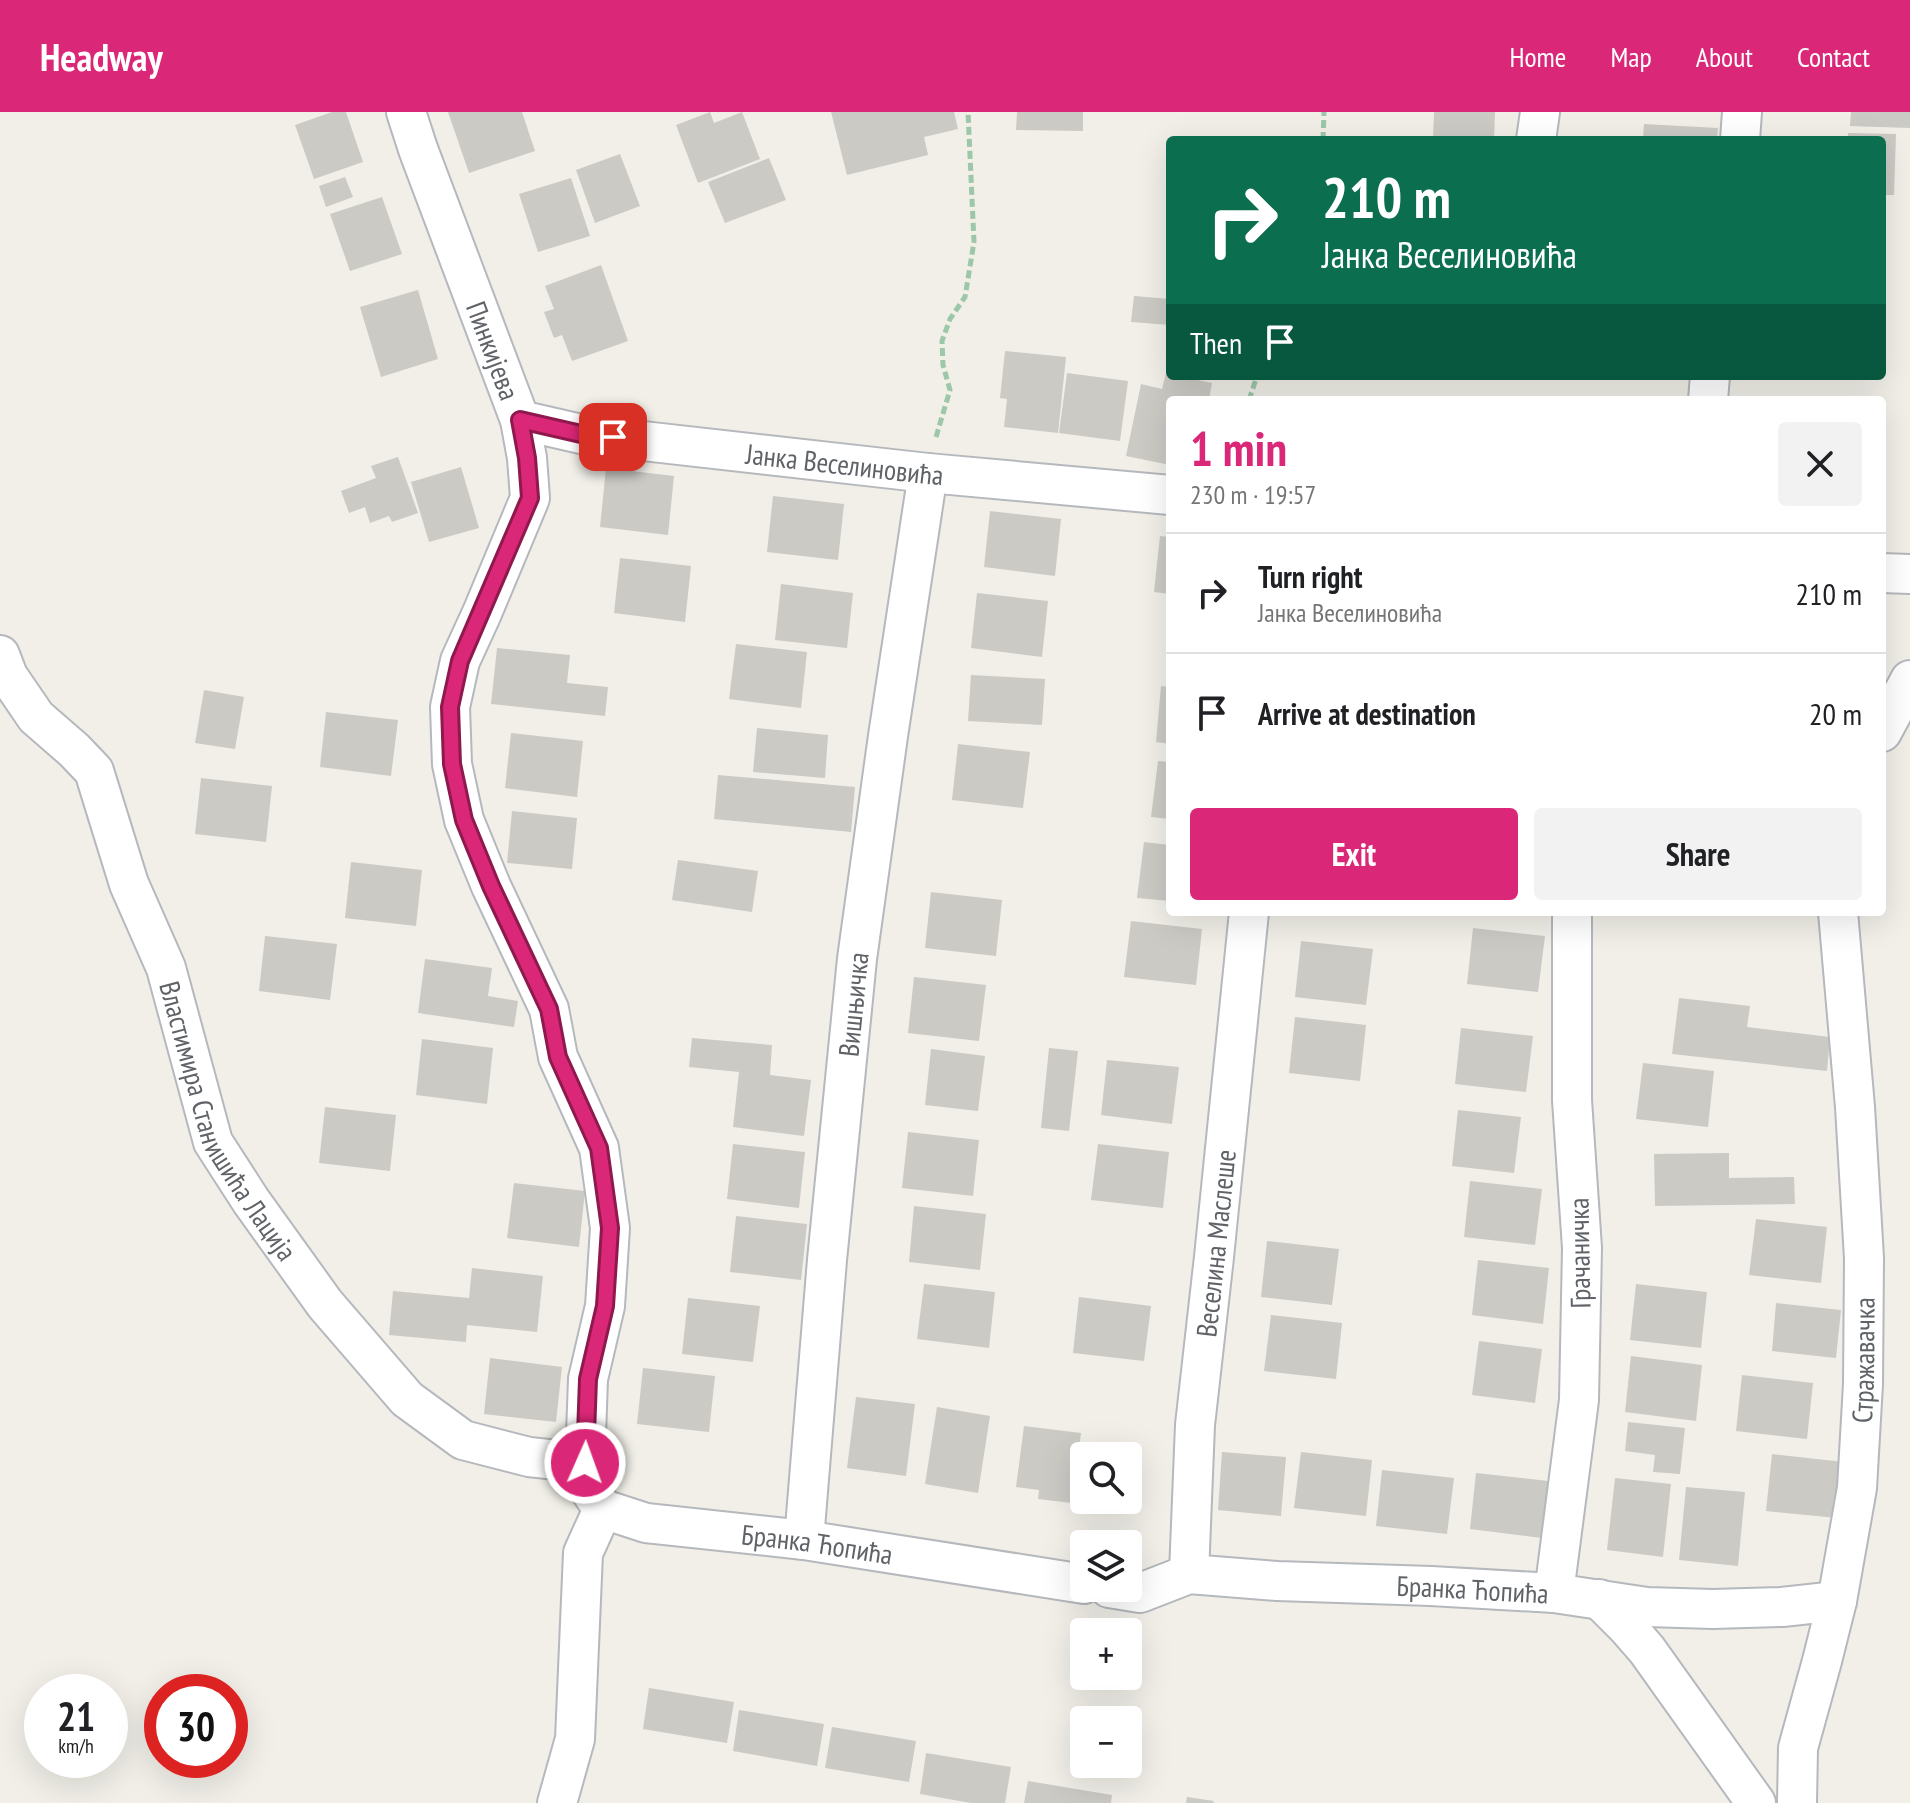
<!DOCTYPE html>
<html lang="en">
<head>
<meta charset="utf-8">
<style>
	body { margin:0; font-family:"PT Sans Narrow",sans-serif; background:#f2f2f2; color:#202124; height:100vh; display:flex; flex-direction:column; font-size:30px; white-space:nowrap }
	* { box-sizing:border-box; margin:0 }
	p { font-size:26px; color:#757577 }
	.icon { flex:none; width:44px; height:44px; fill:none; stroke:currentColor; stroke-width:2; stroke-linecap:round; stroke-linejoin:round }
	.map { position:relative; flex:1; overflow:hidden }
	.details { position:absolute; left:1166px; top:284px; width:720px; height:520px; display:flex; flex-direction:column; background:#fff; border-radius:8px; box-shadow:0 8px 32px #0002 }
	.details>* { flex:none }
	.hud { position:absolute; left:1166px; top:24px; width:720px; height:244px; border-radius:8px; box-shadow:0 8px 32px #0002; background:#0b6e4f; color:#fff; overflow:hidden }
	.buttons { position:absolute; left:1070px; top:1330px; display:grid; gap:16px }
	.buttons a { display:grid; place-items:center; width:72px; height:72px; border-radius:8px; background:#fff; box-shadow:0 8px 32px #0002; font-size:40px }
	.speed { position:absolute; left:24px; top:1562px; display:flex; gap:16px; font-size:40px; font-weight:700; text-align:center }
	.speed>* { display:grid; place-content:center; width:104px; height:104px; border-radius:50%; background:#fff; box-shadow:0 8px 32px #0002; line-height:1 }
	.speed small { font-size:20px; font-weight:400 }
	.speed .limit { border:12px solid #d22; background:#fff; color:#111 }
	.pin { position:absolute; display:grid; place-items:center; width:68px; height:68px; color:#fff; margin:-34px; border-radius:16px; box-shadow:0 4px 12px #0006 }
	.me { position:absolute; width:88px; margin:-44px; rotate:2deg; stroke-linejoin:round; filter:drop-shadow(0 0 6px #0008) }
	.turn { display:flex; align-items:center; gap:28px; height:168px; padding:0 24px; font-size:36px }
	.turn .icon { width:104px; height:104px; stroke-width:2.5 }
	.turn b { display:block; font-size:56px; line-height:68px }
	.then { display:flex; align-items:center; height:76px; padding:0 24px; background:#0003; gap:16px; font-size:30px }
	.round { display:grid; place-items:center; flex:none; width:84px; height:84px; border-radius:8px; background:#f2f2f2 }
	.headline { display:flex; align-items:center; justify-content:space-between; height:136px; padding:0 24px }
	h1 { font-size:48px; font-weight:800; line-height:60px; color:#db2777 }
	.action { display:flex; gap:16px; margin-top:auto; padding:16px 24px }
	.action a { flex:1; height:92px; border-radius:8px; background:#db2777; color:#fff; font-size:32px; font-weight:800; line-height:92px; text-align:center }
	.action a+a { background:#f2f2f2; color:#202124 }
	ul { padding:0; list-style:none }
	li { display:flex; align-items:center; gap:24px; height:120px; padding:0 24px; border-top:2px solid #e0e0e0 }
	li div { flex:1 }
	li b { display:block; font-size:30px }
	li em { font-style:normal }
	header { display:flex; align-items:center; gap:48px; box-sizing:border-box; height:112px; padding:0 40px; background:#db2777; color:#fff }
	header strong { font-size:38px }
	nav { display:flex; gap:44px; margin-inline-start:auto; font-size:28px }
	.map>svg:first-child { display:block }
	.building { fill:#cccac5 }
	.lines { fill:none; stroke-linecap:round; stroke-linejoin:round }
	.street-casing { stroke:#b5b8bc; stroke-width:42 }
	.path { stroke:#9cc7a9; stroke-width:5; stroke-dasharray:8 4; stroke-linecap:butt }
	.street { stroke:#fff; stroke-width:38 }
	.route-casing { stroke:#8e194d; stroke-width:20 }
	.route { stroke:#db2777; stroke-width:14 }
	.labels { text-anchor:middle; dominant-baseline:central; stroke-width:6; stroke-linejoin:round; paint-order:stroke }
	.street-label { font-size:28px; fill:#5f6368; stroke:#fff }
</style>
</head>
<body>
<header>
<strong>Headway</strong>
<nav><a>Home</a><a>Map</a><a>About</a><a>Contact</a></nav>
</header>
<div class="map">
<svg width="1910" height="1691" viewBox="0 0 1910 1691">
	<rect width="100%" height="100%" fill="#f1efe8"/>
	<path class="building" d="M332,0H346L363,50L314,67L295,13Z
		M448,0H522L535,39L469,61Z
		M710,0L714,11L742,0L760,47L698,71L676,13Z
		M831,0H954L958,17L924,25L928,43L847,63Z
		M1017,0H1083V19L1016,18Z
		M1434,0H1495L1494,28H1433Z
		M1851,0H1910V16L1850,14Z
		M1644,12L1718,16L1717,28H1643Z
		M1848,21L1896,22L1894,83H1882V28H1848Z
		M1838,24V28H1789V25Z
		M620,42L640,94L595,111L576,58Z
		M769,46L786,88L725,111L708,70Z
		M345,65L353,85L326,95L319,74Z
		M571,66L590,124L538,140L519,82Z
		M382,85L402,142L350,159L330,102Z
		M601,153L628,229L572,249L562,223L554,226L544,200L554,197L545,174Z
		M418,178L438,247L381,265L360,195Z
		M1134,184L1170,187V213L1131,210Z
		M1005,239L1066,245L1058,321L1004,315L1007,287L1000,286Z
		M1067,261L1128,269L1120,329L1059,321Z
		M1166,261L1170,262V264H1179L1212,271L1209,288H1170V353L1126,344L1141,272L1162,277Z
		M398,345L418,401L392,410L389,404L370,411L365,395L349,401L341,379L376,366L371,354Z
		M461,355L479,416L429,430L411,370Z
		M606,356L674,364L668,423L600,415Z
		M773,384L844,392L838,448L767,440Z
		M990,399L1061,407L1055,464L984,455Z
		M1160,424L1170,425V482L1154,480Z
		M620,446L691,454L685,510L614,501Z
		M781,472L853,481L847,536L775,528Z
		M977,481L1048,489L1042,545L971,536Z
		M736,532L807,540L801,596L729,587Z
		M497,536L570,543L567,571L608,575L605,604L491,592Z
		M971,563L1045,567L1042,613L968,609Z
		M1161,574L1170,575V632L1156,630Z
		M204,578L244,585L235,637L195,631Z
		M326,600L398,608L391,664L320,655Z
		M757,616L828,623L825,666L753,660Z
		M511,621L583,629L577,685L505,676Z
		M958,632L1030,640L1023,696L952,688Z
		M1158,649L1170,650V707L1151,705Z
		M718,663L855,675L851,720L714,707Z
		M201,666L272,674L266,730L195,722Z
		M512,699L577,706L572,757L507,751Z
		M1144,730L1170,733V789L1137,786Z
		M678,748L758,759L752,800L672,788Z
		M351,750L422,758L416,814L345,806Z
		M931,780L1002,788L996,844L925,836Z
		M1131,809L1202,817L1196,873L1124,865Z
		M1473,816L1545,824L1538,880L1467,872Z
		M265,824L337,832L330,888L259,879Z
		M1301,829L1373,837L1366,893L1295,885Z
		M425,847L492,856L488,884L518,889L514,915L418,901Z
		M914,865L986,873L979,929L908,921Z
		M1679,886L1750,894L1747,915L1830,925L1827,959L1672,942Z
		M1295,905L1366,913L1360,969L1289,961Z
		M1461,916L1533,924L1526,980L1455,972Z
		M692,926L772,933L770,963L811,968L804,1024L733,1015L739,960L689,955Z
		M422,927L493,936L487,992L416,983Z
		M1049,936L1078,939L1069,1019L1041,1016Z
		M931,937L985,944L978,999L925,993Z
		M1107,948L1179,955L1172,1012L1101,1003Z
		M1643,951L1714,959L1708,1015L1636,1007Z
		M325,995L396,1003L390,1059L319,1051Z
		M1458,998L1521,1005L1514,1061L1452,1054Z
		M908,1020L979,1028L973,1084L902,1076Z
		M733,1032L805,1040L799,1096L727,1087Z
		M1098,1032L1169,1040L1163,1096L1091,1088Z
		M1729,1041V1066L1794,1065L1795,1092L1655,1094L1654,1042Z
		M1470,1069L1542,1077L1535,1133L1464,1125Z
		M514,1071L585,1079L579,1135L507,1126Z
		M914,1094L986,1102L980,1158L909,1150Z
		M736,1104L807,1112L801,1168L730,1160Z
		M1756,1107L1827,1115L1821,1171L1749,1163Z
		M1267,1129L1339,1137L1332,1193L1261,1185Z
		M1478,1148L1549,1156L1543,1212L1472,1203Z
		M472,1156L543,1164L537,1220L467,1213L466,1230L389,1223L393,1179L469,1186Z
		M924,1172L995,1180L989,1236L917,1227Z
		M1636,1172L1707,1180L1701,1236L1630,1228Z
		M1079,1185L1151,1194L1144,1249L1073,1241Z
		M688,1186L760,1194L753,1250L682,1242Z
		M1776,1191L1841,1198L1836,1246L1772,1239Z
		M1271,1203L1342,1211L1336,1267L1264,1259Z
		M1479,1229L1542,1237L1535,1291L1472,1283Z
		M1631,1244L1702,1253L1696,1309L1625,1300Z
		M490,1246L562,1255L556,1310L484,1302Z
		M643,1256L715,1264L709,1320L637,1312Z
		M1742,1263L1813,1271L1807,1327L1736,1319Z
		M856,1285L915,1292L906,1364L847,1356Z
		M937,1295L990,1304L978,1381L925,1372Z
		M1628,1310L1685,1316L1680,1362L1653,1360L1655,1343L1625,1339Z
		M1024,1314L1081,1321L1072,1391L1038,1387L1039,1378L1016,1375Z
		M1222,1340L1286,1345L1281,1404L1218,1398Z
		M1301,1340L1372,1348L1366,1404L1294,1396Z
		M1772,1342L1844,1350L1837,1406L1766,1399Z
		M1382,1358L1454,1366L1447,1422L1376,1414Z
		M1476,1361L1548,1369L1541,1426L1470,1417Z
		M1615,1366L1671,1372L1663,1445L1607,1438Z
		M1686,1375L1745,1380L1738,1454L1679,1448Z
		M649,1576L734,1590L727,1631L643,1617Z
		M739,1598L824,1612L817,1654L733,1639Z
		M832,1615L916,1629L909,1670L825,1656Z
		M926,1641L1011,1655L1005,1691H971L920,1682Z
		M1028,1669L1112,1683L1111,1691H1024Z
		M1187,1685L1214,1689L1213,1691H1186Z"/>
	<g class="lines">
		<g class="street-casing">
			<g id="street">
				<path id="s1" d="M406,0L418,37L520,308L527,346L530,386L482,501L460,549L450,595L452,652L464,708L491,774L549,897L558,945L599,1036L610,1116L605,1194L588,1267L585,1351L591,1380L603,1397L646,1411L804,1428L1084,1472"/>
				<path d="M1536,28L1540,0"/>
				<path d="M1740,28L1742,0"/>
				<path d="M1708,288L1710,264"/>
				<path id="s2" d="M520,308L581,322L928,361L1170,383"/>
				<path d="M1882,461L1910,462"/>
				<path id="s3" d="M0,543L8,564L36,605L74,638L94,659L129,772L166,856L213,1030L251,1089L325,1192L407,1287L463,1328L529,1345L585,1351"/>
				<path d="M1882,620L1910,568"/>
				<path id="s4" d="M804,1428L827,1148L857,847L888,624L928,361"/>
				<path id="s5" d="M1189,1462L1195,1313L1214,1145L1249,800"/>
				<path id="s6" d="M1109,1476L1140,1481L1189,1462L1277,1469L1431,1474L1554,1481L1647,1495L1713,1497L1782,1495L1837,1489"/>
				<path d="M1554,1481L1579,1288L1582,1136L1572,988V800"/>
				<path d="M1599,1487L1627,1515L1647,1538L1756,1691"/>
				<path d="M557,1691L575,1627L583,1441L603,1397"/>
				<path id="s7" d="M1797,1691L1798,1636L1822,1549L1837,1489L1857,1376L1863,1272L1864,1146L1855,995L1838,800"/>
			</g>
		</g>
		<path class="path" d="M1323,28L1324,0
			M1249,288L1257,264
			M936,325L950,278L943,253L942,229L950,207L965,185L974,130L968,0"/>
		<use href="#street" class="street"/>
	</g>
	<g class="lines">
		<g class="route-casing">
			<path id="route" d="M585,1351L588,1267L605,1194L610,1116L599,1036L558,945L549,897L491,774L464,708L452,652L450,595L460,549L530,386L527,346L520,308L581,322L613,325"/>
		</g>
		<use href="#route" class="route"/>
	</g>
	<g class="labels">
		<g class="street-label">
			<text stroke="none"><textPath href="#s1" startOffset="254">Пинкијева</textPath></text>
			<text stroke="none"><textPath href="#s2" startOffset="328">Јанка Веселиновића</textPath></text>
			<text stroke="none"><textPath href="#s4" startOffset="538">Вишњичка</textPath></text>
			<text stroke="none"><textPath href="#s3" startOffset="528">Властимира Станишића Лација</textPath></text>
			<text stroke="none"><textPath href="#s5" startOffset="332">Веселина Маслеше</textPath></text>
			<text transform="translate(1579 1141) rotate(-91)">Грачаничка</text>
			<text stroke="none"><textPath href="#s7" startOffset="450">Стражавачка</textPath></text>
			<text stroke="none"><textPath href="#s1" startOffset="1688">Бранка Ћопића</textPath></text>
			<text stroke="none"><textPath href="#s6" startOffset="368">Бранка Ћопића</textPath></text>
		</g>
	</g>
</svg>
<div class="buttons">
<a><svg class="icon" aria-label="search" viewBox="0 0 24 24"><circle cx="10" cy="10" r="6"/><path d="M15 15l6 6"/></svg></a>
<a><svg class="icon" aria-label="layers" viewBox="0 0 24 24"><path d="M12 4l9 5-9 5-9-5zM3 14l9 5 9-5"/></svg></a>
<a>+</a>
<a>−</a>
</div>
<div class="speed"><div>21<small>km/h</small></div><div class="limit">30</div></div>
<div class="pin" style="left:613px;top:325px;background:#d93025"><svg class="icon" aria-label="arrive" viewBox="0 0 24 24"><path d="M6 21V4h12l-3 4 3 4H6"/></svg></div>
<svg class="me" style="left:585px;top:1351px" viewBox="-20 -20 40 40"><circle r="17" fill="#db2777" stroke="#fff" stroke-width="3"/><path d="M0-11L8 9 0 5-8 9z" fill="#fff"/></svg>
<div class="hud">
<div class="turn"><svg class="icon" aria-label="right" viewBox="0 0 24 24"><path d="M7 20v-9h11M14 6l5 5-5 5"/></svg><div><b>210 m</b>Јанка Веселиновића</div></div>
<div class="then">Then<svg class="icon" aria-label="arrive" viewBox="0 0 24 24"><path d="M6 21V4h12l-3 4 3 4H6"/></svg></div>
</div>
<section class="details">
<div class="headline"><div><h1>1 min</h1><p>230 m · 19:57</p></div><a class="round"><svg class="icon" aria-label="close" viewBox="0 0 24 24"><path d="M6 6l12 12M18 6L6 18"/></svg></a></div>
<ul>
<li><svg class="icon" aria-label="right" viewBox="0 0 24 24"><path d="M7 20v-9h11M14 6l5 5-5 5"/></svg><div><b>Turn right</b><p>Јанка Веселиновића</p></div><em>210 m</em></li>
<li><svg class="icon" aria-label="arrive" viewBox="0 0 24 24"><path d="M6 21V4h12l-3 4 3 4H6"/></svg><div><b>Arrive at destination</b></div><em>20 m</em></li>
</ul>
<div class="action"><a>Exit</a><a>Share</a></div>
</section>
</div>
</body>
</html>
